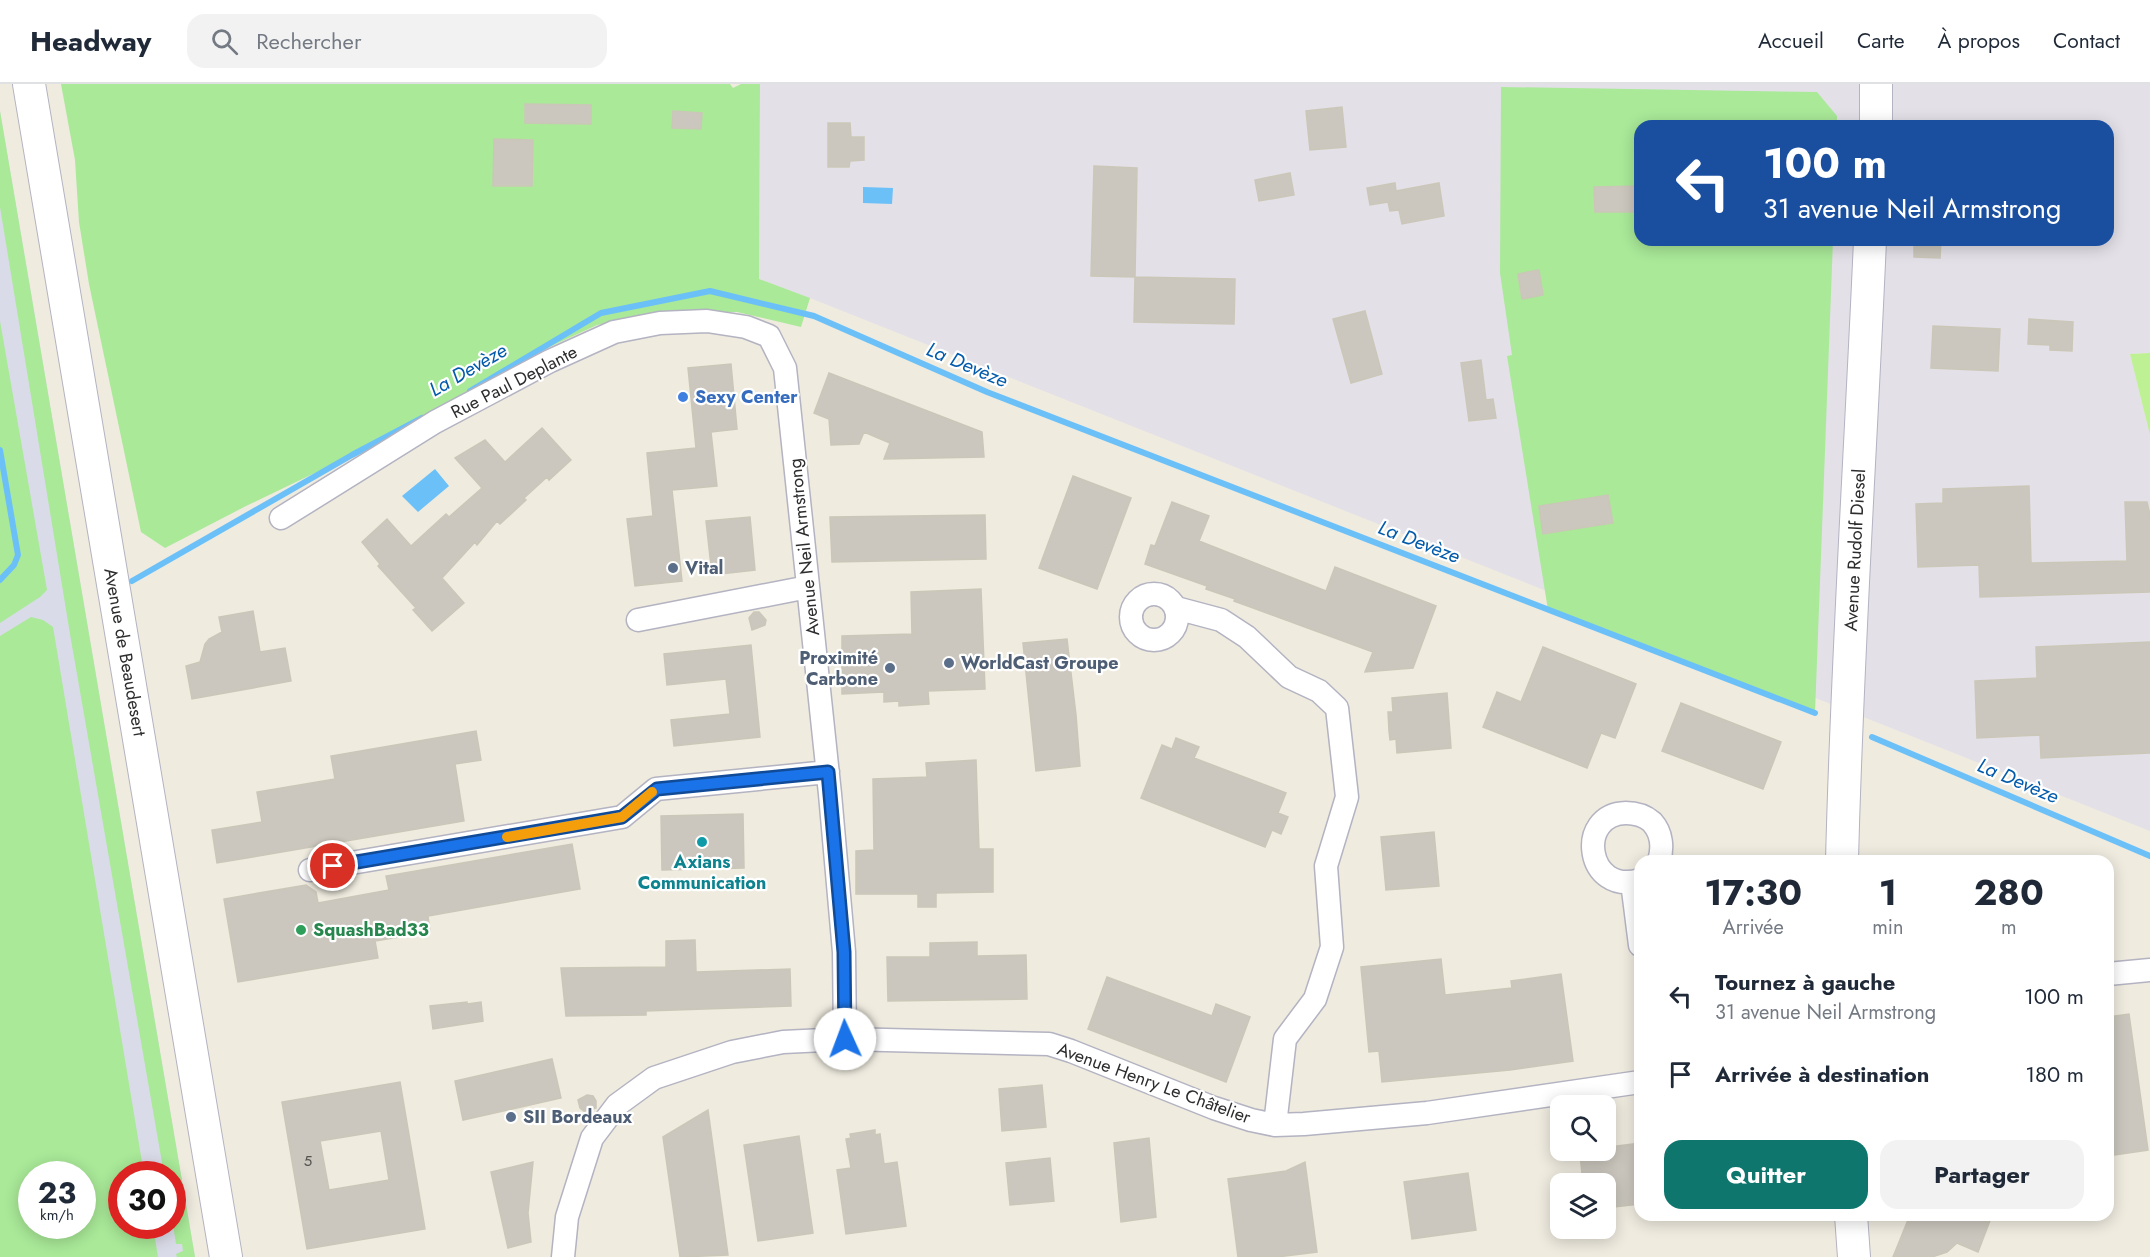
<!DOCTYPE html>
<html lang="fr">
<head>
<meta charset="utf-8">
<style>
	body { margin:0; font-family:Jost,sans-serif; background:#f2f2f3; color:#1f2937; height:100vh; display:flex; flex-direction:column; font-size:22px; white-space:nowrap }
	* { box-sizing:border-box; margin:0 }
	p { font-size:20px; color:#747a83 }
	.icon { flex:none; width:33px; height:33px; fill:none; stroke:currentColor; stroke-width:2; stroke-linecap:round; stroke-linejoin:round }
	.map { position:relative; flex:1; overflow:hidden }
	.drawer { position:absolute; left:1634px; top:771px; width:480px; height:366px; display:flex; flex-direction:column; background:#fff; border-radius:18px; box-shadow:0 3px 15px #0003 }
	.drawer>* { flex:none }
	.banner { position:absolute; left:1634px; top:36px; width:480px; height:126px; border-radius:18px; box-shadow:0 3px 15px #0003; background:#1a4fa0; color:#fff; overflow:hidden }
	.fabs { position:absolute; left:1550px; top:1011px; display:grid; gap:12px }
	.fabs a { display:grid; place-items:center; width:66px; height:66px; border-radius:12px; background:#fff; box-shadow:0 3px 15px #0003; font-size:30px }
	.speed { position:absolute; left:18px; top:1077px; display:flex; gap:12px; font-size:30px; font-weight:700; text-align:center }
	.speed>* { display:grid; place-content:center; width:78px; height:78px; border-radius:50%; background:#fff; box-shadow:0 3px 15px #0003; line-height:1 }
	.speed small { font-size:15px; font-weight:400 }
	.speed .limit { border:9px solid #d22; background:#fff; color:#111 }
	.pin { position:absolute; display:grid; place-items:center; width:51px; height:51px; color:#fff; margin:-26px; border:3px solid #fff; border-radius:50%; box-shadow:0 2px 6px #0007 }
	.me { position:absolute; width:66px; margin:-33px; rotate:358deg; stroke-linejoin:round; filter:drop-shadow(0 0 4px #0008) }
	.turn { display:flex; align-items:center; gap:21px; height:126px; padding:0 30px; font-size:27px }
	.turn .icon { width:78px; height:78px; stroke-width:2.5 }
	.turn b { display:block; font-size:42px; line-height:51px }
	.eta { display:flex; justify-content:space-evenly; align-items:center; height:102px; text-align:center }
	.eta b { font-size:36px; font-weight:700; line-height:42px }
	.primary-button { display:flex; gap:12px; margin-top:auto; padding:12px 30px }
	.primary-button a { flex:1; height:69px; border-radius:18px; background:#0f766e; color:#fff; font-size:24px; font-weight:700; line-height:69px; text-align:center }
	.primary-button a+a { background:#f2f2f3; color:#1f2937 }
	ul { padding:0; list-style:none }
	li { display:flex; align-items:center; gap:18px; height:78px; padding:0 30px }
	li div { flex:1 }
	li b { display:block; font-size:22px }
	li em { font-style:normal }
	header { display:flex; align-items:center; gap:36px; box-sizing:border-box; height:84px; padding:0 30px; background:#fff; border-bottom:2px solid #e0e1e3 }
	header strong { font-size:28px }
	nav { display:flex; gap:33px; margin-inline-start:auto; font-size:21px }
	.search { width:420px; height:54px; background:#f2f2f3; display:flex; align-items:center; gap:15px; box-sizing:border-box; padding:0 21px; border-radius:18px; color:#747a83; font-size:22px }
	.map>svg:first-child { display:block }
	.industrial { fill:#e3e0e8; fill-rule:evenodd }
	.airport { fill:#dadbe8; fill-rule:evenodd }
	.green { fill:#a9e998; fill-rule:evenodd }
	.pitch { fill:#bdf193 }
	.water { fill:#6cc0f8 }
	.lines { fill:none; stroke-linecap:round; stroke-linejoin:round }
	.stream { stroke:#6cc0f8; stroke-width:6 }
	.building { fill:#cbc7be; stroke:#cbc7b8; stroke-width:1.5; fill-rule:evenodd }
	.street-casing { stroke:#b3b3c2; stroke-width:25 }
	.secondary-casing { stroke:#b3b3c2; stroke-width:34 }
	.street { stroke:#fff; stroke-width:22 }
	.secondary { stroke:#fff; stroke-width:32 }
	.route-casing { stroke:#114b97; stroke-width:15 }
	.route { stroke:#1a73e8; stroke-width:10 }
	.slow { stroke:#f59e0b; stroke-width:10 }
	.shop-dot { fill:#3f7fe0; stroke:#fff; stroke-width:2 }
	.service-dot { fill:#5c6f8a; stroke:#fff; stroke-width:2 }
	.culture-dot { fill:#0f9aa8; stroke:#fff; stroke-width:2 }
	.leisure-dot { fill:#2e9e5b; stroke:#fff; stroke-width:2 }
	.labels { text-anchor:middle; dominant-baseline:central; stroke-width:4.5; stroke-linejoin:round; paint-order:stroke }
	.number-label { font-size:15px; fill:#545451 }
	.street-label { font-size:18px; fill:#2d2d2d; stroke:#fff }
	.shop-label { font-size:18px; font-weight:bold; fill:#366cbe; stroke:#fff; text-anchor:start }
	.service-label { font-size:18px; font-weight:bold; fill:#4e5e75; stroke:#fff; text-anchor:start }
	.culture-label { font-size:18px; font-weight:bold; fill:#0d838f; stroke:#fff }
	.leisure-label { font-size:18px; font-weight:bold; fill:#27864d; stroke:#fff; text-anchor:start }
	.water-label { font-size:20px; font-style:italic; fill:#035bab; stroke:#fff }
</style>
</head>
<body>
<header>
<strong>Headway</strong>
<div class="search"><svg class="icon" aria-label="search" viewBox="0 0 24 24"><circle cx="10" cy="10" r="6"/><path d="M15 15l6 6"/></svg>Rechercher</div>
<nav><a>Accueil</a><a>Carte</a><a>À propos</a><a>Contact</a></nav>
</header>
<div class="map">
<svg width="2150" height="1173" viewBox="0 0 2150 1173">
	<rect width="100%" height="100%" fill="#efebdf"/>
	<path class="industrial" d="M760,0H2150V269L2130,270L2150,351V747L810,214L759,195ZM1640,42H2108V156H1640Z"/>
	<path class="airport" d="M0,27L195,1173H0ZM32,1090H82V1142H32ZM122,1090H172V1142H122Z"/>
	<path class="green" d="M61,0H730L733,4L741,0H760L759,195L810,214L801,243L737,228H671L597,241L532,271L456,315L352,371L246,422L165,464L141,448L89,200L79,138L75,76Z
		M1501,3L1817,8L1837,32V42H1640V156H1833L1815,629L1548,526L1507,272L1512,271L1500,189Z
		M0,27L195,1173H177L176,1170L183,1167L182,1160H176L173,1141L172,1090H164L70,550L0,123Z
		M0,237L47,506L40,513L0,539Z
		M31,533L43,536L53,543L144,1090H122V1142H153L158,1173H0V552ZM82,1090V1142H32V1090Z"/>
	<path class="pitch" d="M2150,269V351L2130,270Z"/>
	<path class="water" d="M863,103L893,104L892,120L863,119Z
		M435,385L449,402L418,428L402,412Z"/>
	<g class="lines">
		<path class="stream" d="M470,307L601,229L710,207L814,232L987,308L1815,629
			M0,366L18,471L14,481L0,496
			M132,497L352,371L422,334
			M1872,653L2150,772"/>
	</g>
	<path class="building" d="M525,20L591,21V40L525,39Z
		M1342,23L1346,63L1310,66L1306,27Z
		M673,27L702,29L701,45L672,44Z
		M828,39H850L851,53H864V76L850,77L849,83H828Z
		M494,55L533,56L532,102H493Z
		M1094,82L1137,84L1135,193L1091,192Z
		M1290,89L1294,111L1259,117L1255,96Z
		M1395,99L1396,107L1439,99L1444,132L1402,140L1399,126L1390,127L1388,118L1370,121L1367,104Z
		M1640,102V128H1595L1594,103Z
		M1914,156H1941L1940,174L1914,173Z
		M1539,186L1543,211L1522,215L1518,190Z
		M1135,193L1235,195L1234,240L1134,238Z
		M1365,227L1382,290L1351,299L1333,235Z
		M2029,235L2073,238L2072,267L2050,266V261L2028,260Z
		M1933,242L2000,245L1998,287L1931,284Z
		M1481,276L1486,316L1493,315L1496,334L1469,337L1461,279Z
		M731,280L737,345L711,348L717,402L672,406L682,497L635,502L627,435L653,432L647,369L696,364L688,284Z
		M829,289L982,348L984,373L884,375L890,359L864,348L859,360L831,361L829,335L814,329Z
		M542,344L571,376L549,396L547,393L524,414L526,416L500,440L497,437L477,461L475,458L442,494L464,519L432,547L413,526L416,524L378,482L380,480L362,458L387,435L411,462L446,430L449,433L482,404L455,374L485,356L505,378Z
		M1073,392L1131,414L1097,505L1039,484Z
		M2029,402L2031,479L2127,477L2125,418H2147L2150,431V508L1980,513L1979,481L1918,483L1916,420L1943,419V405Z
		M1608,411L1613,439L1543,450L1539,422Z
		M1172,418L1209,432L1199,457L1326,507L1335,483L1436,522L1413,584L1365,588L1373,568L1234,517L1235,515L1206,505L1207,502L1145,480L1151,461L1155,462Z
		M985,431L986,475L832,478L830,433Z
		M750,433L755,486L712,491L706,437Z
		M981,505L985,605L928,607L929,620L899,622V617L884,618V608L842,610V552L912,550L911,508Z
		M253,527L260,568L285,564L291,597L192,615L186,582L200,578L205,560L209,555L222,548L219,533Z
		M754,528H759L766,536L765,541L752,546L749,534Z
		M1067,555L1076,631L1080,682L1036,687L1023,559Z
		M2150,558V669L2041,674L2040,651L1977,654L1975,597L2037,594L2036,563Z
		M751,561L760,653L674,662L671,636L730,630L726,595L667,601L664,570Z
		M1543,563L1636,600L1615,654L1601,649L1587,684L1483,643L1497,608L1521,618Z
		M1447,609L1451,664L1397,669L1396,655L1390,656L1389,647L1388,628H1393L1392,614Z
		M1681,619L1781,658L1763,705L1662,667Z
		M476,647L481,676L455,680L464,737L217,779L212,746L262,738L257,708L335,695L331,672Z
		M1176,654L1199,663L1194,674L1286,709L1278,729L1288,733L1281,750L1272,746L1265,763L1141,714L1162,661L1172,665Z
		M976,676L979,765H993V808L936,809V823H918V810H856V767L874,766L873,695L927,693L926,679Z
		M743,730L744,784L662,786L661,732Z
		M1434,748L1439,802L1386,806L1381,753Z
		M572,760L580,805L428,832L430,848L375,857L378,874L238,898L224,815L306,801L316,808L318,819L389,806L386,792Z
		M695,856L696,888L790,885L791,922L646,927V931L566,932L561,884L666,883V857Z
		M977,858V872L1026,871L1027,915L888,917L887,873H930V859Z
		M1441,875L1445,911L1512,904L1511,897L1561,890L1573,977L1510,986L1382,998L1379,967L1369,968L1361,883Z
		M1107,893L1212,932L1216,920L1250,933L1226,998L1088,945Z
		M467,918V920L481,918L483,937L433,945L430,922Z
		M2129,930L2148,1066L2108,1072V933Z
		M552,975L561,1014L463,1036L455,997Z
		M400,998L425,1145L307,1165L282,1018ZM381,1047L389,1096L329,1106L320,1057Z
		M1042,1001L1046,1043L1002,1047L999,1005Z
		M587,1011L593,1012L596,1017V1024L585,1028L580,1024L578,1016Z
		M708,1026L728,1171L680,1173L663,1053Z
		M875,1046V1051L880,1050L884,1080L897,1078L906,1142L846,1150L837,1086L851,1084L846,1055L851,1054L850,1050Z
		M799,1052L813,1149L758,1157L744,1061Z
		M1149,1054L1156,1133L1121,1138L1114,1059Z
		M1640,1059V1120L1605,1124V1100H1583L1580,1070L1605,1066V1064L1609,1063Z
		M1050,1074L1054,1117L1010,1121L1006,1079Z
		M533,1078L528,1129L531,1158L508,1164L491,1088Z
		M1305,1078L1317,1168L1277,1173H1238L1228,1095L1286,1087Z
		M1468,1089L1476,1146L1412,1155L1404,1098Z
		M1910,1131H1983L1991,1134L1978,1168L1957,1159L1947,1168L1932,1173H1893Z"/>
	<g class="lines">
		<g class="street-casing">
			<path id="street" d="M281,434L435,338L550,277L614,248L660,239L707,237L746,243L769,252L785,284L830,710L844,868L845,955
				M1131 533a23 23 0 1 1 46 0a23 23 0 1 1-46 0Z
				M1176,524L1221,536L1247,553L1289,593L1319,607L1337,624L1347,713L1326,782L1332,863L1315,915L1285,955L1275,1041
				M638,536L808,503
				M310,786L622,733L656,705L828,688
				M1640,796C1586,812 1575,730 1626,729C1635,729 1645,732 1652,738C1662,749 1663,764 1659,777
				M1632,798L1640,861
				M2108,890L2150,886
				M563,1173L567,1133L592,1054L617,1021L654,994L732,968L783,958L845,955L1049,960L1071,967L1214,1024L1251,1036L1275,1041L1304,1040L1427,1029L1640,998"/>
		</g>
		<g class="secondary-casing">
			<path id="secondary" d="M29,0L226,1173
				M1876,1V42
				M1842,777C1847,570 1861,363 1870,156
				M1851,1131L1854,1173"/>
		</g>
		<use href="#street" class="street"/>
		<use href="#secondary" class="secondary"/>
	</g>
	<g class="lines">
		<g class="route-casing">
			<path id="route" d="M333,782L622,733L657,705L828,688L844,868L845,955"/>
		</g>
		<use href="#route" class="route"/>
		<path class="slow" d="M507,753L622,733L652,708"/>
	</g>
	<circle class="shop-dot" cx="683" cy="313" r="6"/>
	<g class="service-dot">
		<circle cx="673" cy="484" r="6"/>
		<circle cx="949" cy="579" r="6"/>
		<circle cx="890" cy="584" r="6"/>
		<circle cx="511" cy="1033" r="6"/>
	</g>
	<circle class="culture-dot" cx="702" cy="758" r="6"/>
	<circle class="leisure-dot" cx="301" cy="846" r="6"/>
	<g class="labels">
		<g class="number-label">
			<text x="308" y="1077">5</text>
		</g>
		<g class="street-label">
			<text transform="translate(514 298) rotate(-27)">Rue Paul Deplante</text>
			<text transform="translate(804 463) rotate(-96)">Avenue Neil Armstrong</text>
			<text transform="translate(1855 466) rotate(-87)">Avenue Rudolf Diesel</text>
			<text transform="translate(125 568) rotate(80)">Avenue de Beaudesert</text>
			<text transform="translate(1154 999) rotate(20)">Avenue Henry Le Châtelier</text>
		</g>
		<g class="shop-label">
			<text x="695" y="313">Sexy Center</text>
		</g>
		<g class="service-label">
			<text x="685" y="484">Vital</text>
			<text x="878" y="574" text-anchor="end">Proximité<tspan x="878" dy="21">Carbone</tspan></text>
			<text x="961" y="579">WorldCast Groupe</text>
			<text x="523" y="1033">SII Bordeaux</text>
		</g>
		<g class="culture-label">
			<text x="702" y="778">Axians<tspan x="702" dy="21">Communication</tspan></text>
		</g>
		<g class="leisure-label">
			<text x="313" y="846">SquashBad33</text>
		</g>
		<g class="water-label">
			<text transform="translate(967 281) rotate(23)">La Devèze</text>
			<text transform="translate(468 286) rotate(-30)">La Devèze</text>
			<text transform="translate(1419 458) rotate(21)">La Devèze</text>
			<text transform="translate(2018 697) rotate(23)">La Devèze</text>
		</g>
	</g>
</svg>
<div class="fabs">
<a><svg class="icon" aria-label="search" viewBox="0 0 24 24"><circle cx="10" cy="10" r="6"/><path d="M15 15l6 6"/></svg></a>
<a><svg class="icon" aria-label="layers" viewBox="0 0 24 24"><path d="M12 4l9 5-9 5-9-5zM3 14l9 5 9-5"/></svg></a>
</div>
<div class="speed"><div>23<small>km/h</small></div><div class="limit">30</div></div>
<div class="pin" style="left:333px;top:782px;background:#d93025"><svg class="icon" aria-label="arrive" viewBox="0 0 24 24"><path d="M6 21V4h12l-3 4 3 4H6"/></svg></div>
<svg class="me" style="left:845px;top:955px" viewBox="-20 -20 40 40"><circle r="19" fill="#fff"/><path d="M0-13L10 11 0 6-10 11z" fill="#1a73e8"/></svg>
<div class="banner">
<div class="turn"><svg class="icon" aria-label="left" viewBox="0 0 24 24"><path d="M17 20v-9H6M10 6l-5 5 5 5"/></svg><div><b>100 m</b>31 avenue Neil Armstrong</div></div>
</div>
<section class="drawer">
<div class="eta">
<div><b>17:30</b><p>Arrivée</p></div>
<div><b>1</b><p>min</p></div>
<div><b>280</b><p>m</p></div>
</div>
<ul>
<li><svg class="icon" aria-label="left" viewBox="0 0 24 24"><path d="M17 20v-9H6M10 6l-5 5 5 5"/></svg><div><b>Tournez à gauche</b><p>31 avenue Neil Armstrong</p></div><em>100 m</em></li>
<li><svg class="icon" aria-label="arrive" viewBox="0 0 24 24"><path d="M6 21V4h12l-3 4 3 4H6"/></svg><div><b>Arrivée à destination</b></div><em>180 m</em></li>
</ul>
<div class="primary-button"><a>Quitter</a><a>Partager</a></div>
</section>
</div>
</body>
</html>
